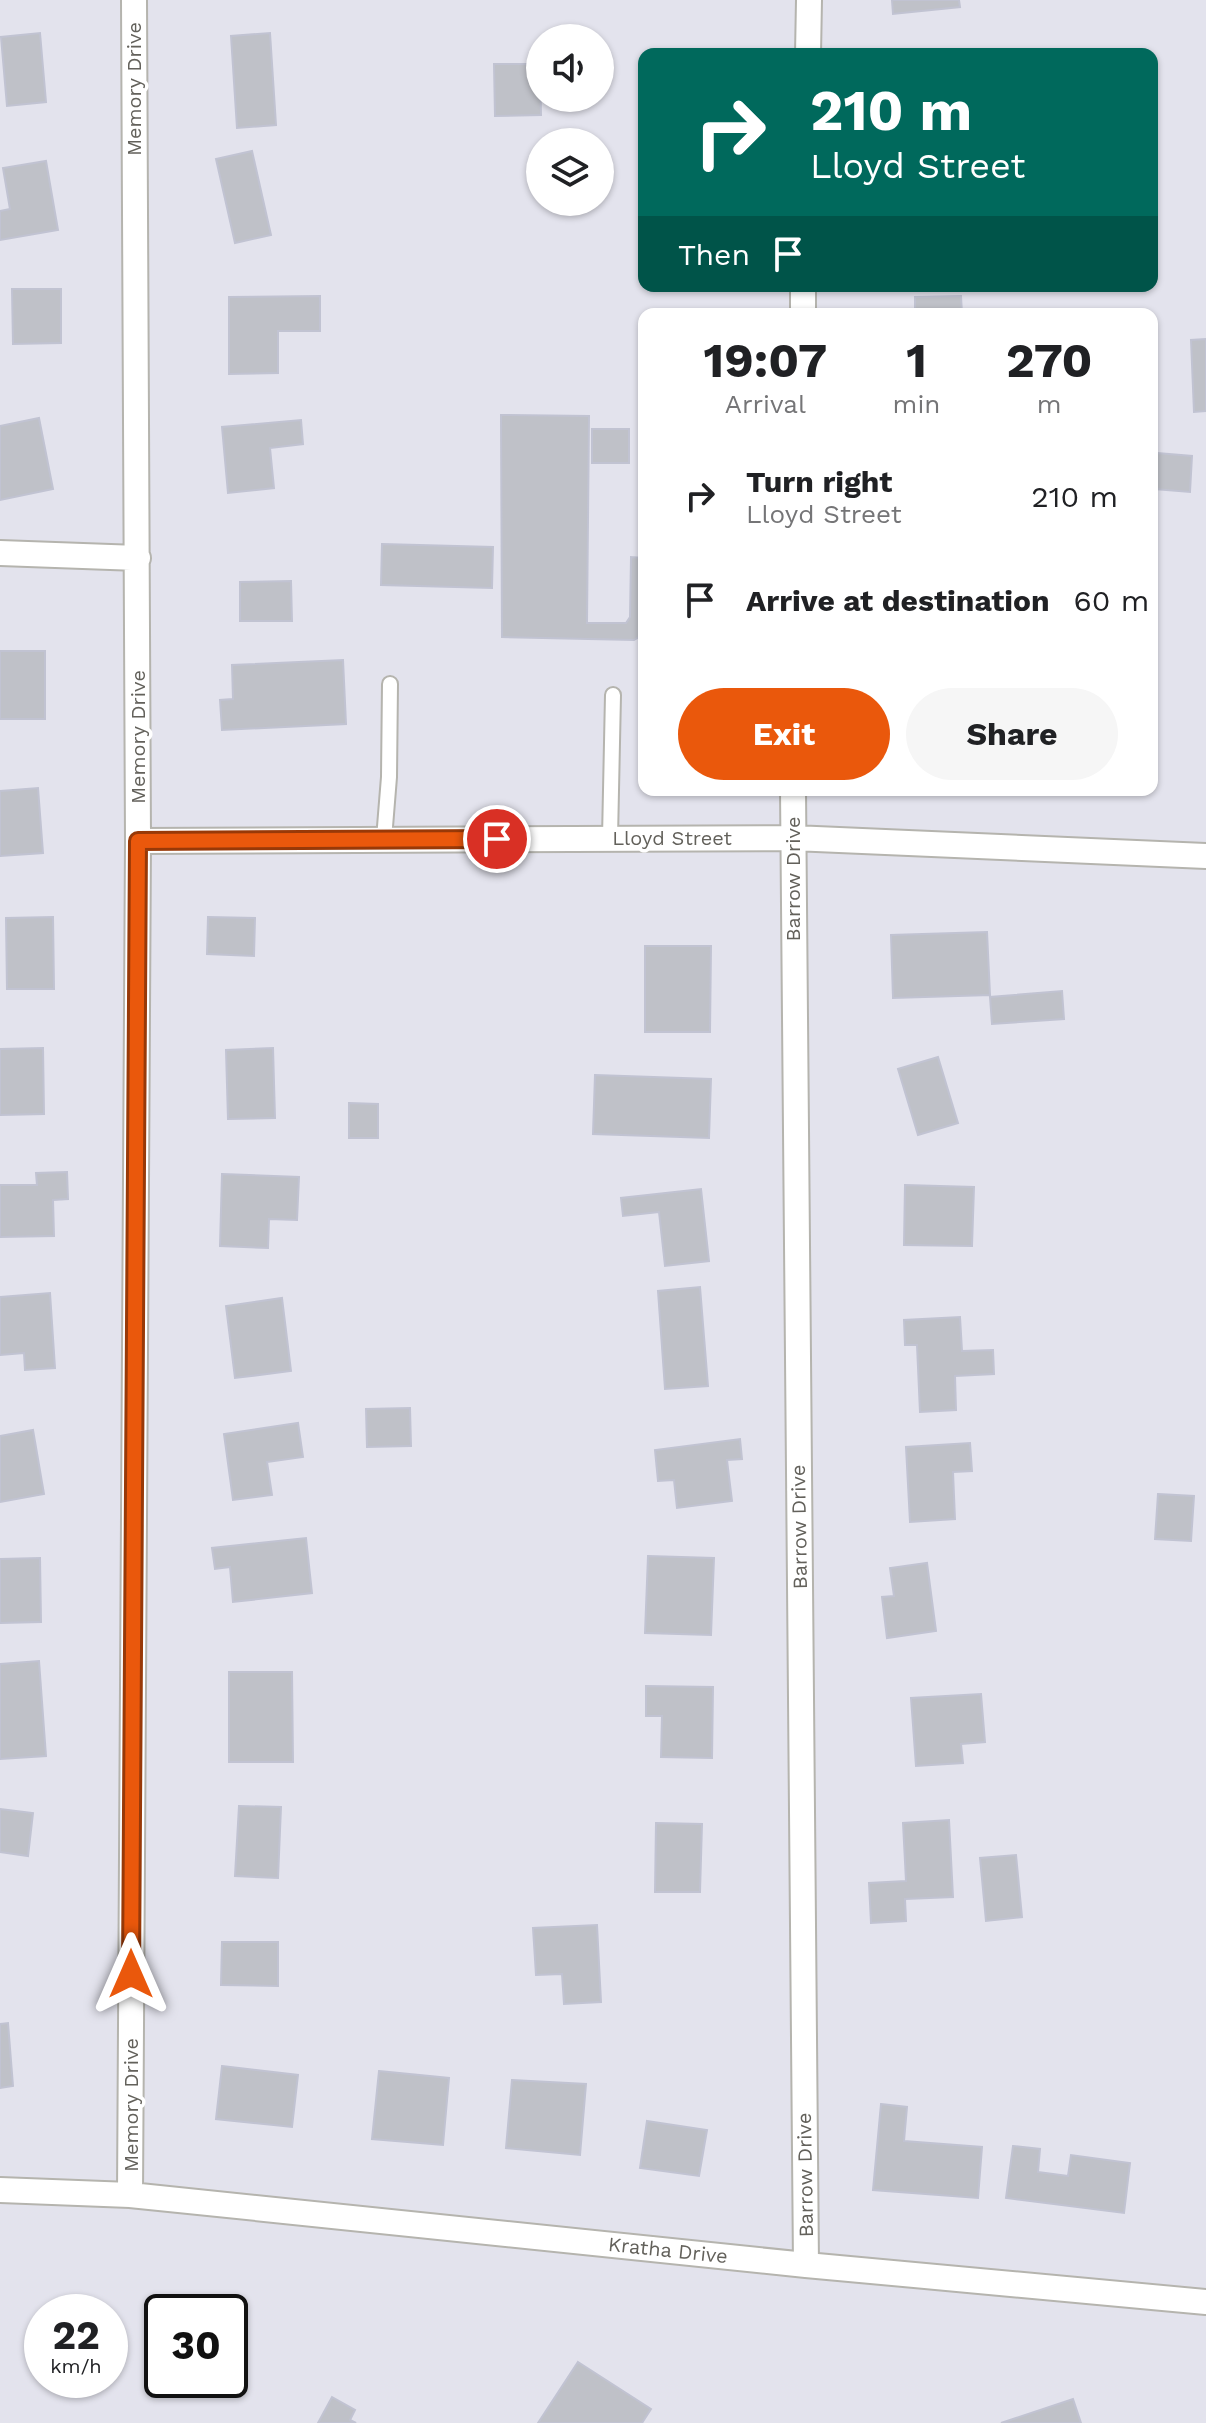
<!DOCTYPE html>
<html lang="en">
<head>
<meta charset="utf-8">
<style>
	body { margin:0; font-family:"Work Sans",sans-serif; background:#f6f6f6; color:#202124; height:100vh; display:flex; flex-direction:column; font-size:30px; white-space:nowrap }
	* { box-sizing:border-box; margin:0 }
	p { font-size:26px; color:#757577 }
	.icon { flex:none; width:44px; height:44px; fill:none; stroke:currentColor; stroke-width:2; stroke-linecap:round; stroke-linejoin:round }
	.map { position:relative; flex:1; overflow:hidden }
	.drawer { position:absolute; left:638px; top:308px; width:520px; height:488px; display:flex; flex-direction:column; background:#fff; border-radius:16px; box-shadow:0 2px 6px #0004 }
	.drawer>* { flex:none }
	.top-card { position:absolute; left:638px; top:48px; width:520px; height:244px; border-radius:16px; box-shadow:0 2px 6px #0004; background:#00695c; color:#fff; overflow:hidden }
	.buttons { position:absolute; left:526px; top:24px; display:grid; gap:16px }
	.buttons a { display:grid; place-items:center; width:88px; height:88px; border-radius:50%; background:#fff; box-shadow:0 2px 6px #0004; font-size:40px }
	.speed { position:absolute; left:24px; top:2294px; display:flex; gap:16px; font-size:40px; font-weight:700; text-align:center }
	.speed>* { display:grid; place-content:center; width:104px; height:104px; border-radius:50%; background:#fff; box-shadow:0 2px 6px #0004; line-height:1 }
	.speed small { font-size:20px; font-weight:400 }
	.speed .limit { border:4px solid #111; border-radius:12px; background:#fff; color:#111 }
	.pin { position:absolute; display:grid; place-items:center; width:68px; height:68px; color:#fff; margin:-34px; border:4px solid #fff; border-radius:50%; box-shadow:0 2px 8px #0007 }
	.me { position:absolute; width:88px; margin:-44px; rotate:0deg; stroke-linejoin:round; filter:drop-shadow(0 0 6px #0008) }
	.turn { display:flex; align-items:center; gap:28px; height:168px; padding:0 40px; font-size:36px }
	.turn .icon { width:104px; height:104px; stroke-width:2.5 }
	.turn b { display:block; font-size:56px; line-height:68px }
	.then { display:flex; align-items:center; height:76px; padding:0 40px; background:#0003; gap:16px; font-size:30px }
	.eta { display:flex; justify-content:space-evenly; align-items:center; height:136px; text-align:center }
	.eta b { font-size:48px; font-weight:700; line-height:56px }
	.action { display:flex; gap:16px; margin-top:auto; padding:16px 40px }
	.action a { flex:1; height:92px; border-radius:48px; background:#ea580c; color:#fff; font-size:32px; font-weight:700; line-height:92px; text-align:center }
	.action a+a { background:#f6f6f6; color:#202124 }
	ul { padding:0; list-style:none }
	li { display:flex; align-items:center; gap:24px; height:104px; padding:0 40px }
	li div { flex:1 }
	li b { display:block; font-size:30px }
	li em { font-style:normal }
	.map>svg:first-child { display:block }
	.building { fill:#bfc1c8; stroke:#c1c3d2; stroke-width:2 }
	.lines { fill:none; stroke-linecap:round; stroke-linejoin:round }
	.lane-casing { stroke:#b5b4ae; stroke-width:18 }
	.street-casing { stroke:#b5b4ae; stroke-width:28 }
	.lane { stroke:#fff; stroke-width:14 }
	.street { stroke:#fff; stroke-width:24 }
	.route-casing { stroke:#983908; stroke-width:20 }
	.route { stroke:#ea580c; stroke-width:14 }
	.labels { text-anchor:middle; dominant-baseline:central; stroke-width:7; stroke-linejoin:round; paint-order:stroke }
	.street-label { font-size:20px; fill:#63615b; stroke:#fff }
</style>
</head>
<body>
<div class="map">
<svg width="1206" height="2423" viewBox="0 0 1206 2423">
	<rect width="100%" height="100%" fill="#e3e3ed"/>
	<path class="building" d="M892,0H959L960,7L893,14Z
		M40,33L46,102L7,106L1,37Z
		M270,33L276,125L237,128L231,36Z
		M494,64H540L541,115L495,116Z
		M252,151L271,235L235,243L216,159Z
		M46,161L58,230L0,240V211L10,209L3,168Z
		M12,289H61V343L13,344Z
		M320,296V331H278V373L229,374V297Z
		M961,296L962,314H915V297Z
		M722,311V314H673V312Z
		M1206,339V411L1194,412L1191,340Z
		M501,415L589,416L587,623H626L630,617L631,557L644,558V634L634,640L502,637Z
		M39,418L53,489L0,500V426Z
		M301,420L303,444L270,448L274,488L228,493L222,427Z
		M592,429H629V463H592Z
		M1157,453L1192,456L1190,492L1155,489Z
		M382,544L493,547L492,588L381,585Z
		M291,581L292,621H240V582Z
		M0,651H45V719H0Z
		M343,660L346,724L222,730L220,700L233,699L232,665Z
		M38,788L43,853L0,856V791Z
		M53,917L54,989H7L6,918Z
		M208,917L255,918L254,956L207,954Z
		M987,932L990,995L893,998L891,935Z
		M645,946H711L710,1032H645Z
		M1062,991L1064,1019L992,1024L990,997Z
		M43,1048L44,1114L0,1115V1049Z
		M273,1048L275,1118L228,1119L226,1050Z
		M938,1057L958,1123L918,1135L898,1069Z
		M595,1075L711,1079L709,1138L593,1134Z
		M349,1103L378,1104V1138H349Z
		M67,1172L68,1199L53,1200L54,1236L0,1237V1185H37L36,1173Z
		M222,1174L299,1177L297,1220L269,1219L268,1248L220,1246Z
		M905,1185L974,1187L972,1246L904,1245Z
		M701,1189L709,1261L665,1266L659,1212L623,1216L621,1198Z
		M700,1287L708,1386L665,1389L658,1291Z
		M50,1293L55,1368L25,1370L24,1353L0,1355V1297Z
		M282,1298L291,1371L235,1378L226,1306Z
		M960,1317L962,1351L993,1350L994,1374L955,1376L956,1410L920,1412L917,1345H905L904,1320Z
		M410,1408L411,1446L367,1447L366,1409Z
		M298,1423L303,1457L267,1462L272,1495L233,1500L224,1434Z
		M33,1430L44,1494L0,1502V1436Z
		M740,1439L742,1459L727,1460L732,1501L677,1508L674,1480L658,1481L655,1450Z
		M970,1443L972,1471L953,1472L955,1519L910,1522L906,1447Z
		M1158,1494L1194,1496L1191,1541L1155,1539Z
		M306,1538L312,1593L233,1602L230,1567L215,1569L212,1548Z
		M648,1556L714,1558L711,1635L645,1633Z
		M40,1558L41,1622L0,1623V1559Z
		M927,1563L936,1631L887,1638L882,1597L894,1596L890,1568Z
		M39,1661L46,1756L0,1759V1664Z
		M229,1672H292L293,1762H229Z
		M646,1686L713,1687L712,1758L661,1757L662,1716H646Z
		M981,1694L985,1742L961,1744L963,1763L916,1766L911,1698Z
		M239,1806L281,1807L278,1878L235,1876Z
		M0,1809L33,1813L28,1856L0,1852Z
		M949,1820L953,1897L905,1899L906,1921L871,1923L869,1883L906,1881L903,1823Z
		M656,1823L702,1824L700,1892H655Z
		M1016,1855L1022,1917L986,1921L980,1858Z
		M597,1925L601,2002L564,2004L562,1974L536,1975L533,1928Z
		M222,1942H278V1986L221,1985Z
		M8,2023L13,2086L0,2088V2024Z
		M222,2066L298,2075L292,2127L216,2119Z
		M379,2071L449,2078L443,2145L372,2139Z
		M512,2080L586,2084L580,2155L506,2148Z
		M881,2104L907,2107L904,2141L982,2147L978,2198L873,2190Z
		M647,2121L707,2130L699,2176L640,2168Z
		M1013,2146L1040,2149L1038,2172L1068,2176L1071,2155L1130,2163L1124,2213L1006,2198Z
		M578,2362L651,2409L642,2423H538Z
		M332,2397L355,2410L350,2420L356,2423H318Z
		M1073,2399L1081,2423H1001Z"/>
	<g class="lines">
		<g class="lane-casing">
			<path id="lane" d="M610,838L613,695
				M384,839L389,777L390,684"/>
		</g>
		<g class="street-casing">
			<path id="street" d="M808,54L809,0
				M803,314V286
				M0,553L138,558
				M793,790L806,2265
				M138,841L793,838L1206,856
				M0,2190L130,2195L806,2265L1206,2302
				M130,2195L138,841L134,0"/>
		</g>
		<use href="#lane" class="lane"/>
		<use href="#street" class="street"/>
	</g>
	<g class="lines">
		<g class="route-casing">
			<path id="route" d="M131,1974L138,841L497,839"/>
		</g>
		<use href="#route" class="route"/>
	</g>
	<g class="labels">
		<g class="street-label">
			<text transform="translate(134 89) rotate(-90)">Memory Drive</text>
			<text transform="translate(138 737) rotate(-90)">Memory Drive</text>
			<text x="672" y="838">Lloyd Street</text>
			<text transform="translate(793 879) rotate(-90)">Barrow Drive</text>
			<text transform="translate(799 1527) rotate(-91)">Barrow Drive</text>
			<text transform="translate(131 2105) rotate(-90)">Memory Drive</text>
			<text transform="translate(805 2175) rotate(-91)">Barrow Drive</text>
			<text transform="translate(668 2250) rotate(6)">Kratha Drive</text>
		</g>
	</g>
</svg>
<div class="buttons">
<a><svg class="icon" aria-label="sound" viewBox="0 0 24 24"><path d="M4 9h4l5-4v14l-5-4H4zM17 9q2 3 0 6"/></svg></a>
<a><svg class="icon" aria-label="layers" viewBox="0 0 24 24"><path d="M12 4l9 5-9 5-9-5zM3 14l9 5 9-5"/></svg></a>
</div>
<div class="speed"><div>22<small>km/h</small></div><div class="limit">30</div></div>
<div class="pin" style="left:497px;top:839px;background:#d93025"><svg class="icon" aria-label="arrive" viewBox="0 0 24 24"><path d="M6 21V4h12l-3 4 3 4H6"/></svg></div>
<svg class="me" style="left:131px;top:1974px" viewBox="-20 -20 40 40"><path d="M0-17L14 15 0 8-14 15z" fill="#ea580c" stroke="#fff" stroke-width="4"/></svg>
<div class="top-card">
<div class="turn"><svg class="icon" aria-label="right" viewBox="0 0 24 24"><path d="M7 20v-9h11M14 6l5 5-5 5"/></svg><div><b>210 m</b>Lloyd Street</div></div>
<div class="then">Then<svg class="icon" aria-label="arrive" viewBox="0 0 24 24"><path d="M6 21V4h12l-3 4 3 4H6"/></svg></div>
</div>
<section class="drawer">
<div class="eta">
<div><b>19:07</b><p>Arrival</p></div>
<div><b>1</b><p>min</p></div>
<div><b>270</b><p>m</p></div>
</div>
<ul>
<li><svg class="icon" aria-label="right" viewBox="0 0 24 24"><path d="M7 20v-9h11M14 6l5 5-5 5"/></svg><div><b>Turn right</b><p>Lloyd Street</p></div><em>210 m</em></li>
<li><svg class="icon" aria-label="arrive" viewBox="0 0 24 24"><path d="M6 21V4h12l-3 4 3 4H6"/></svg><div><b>Arrive at destination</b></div><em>60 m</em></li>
</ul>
<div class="action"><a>Exit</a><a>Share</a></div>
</section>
</div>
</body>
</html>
